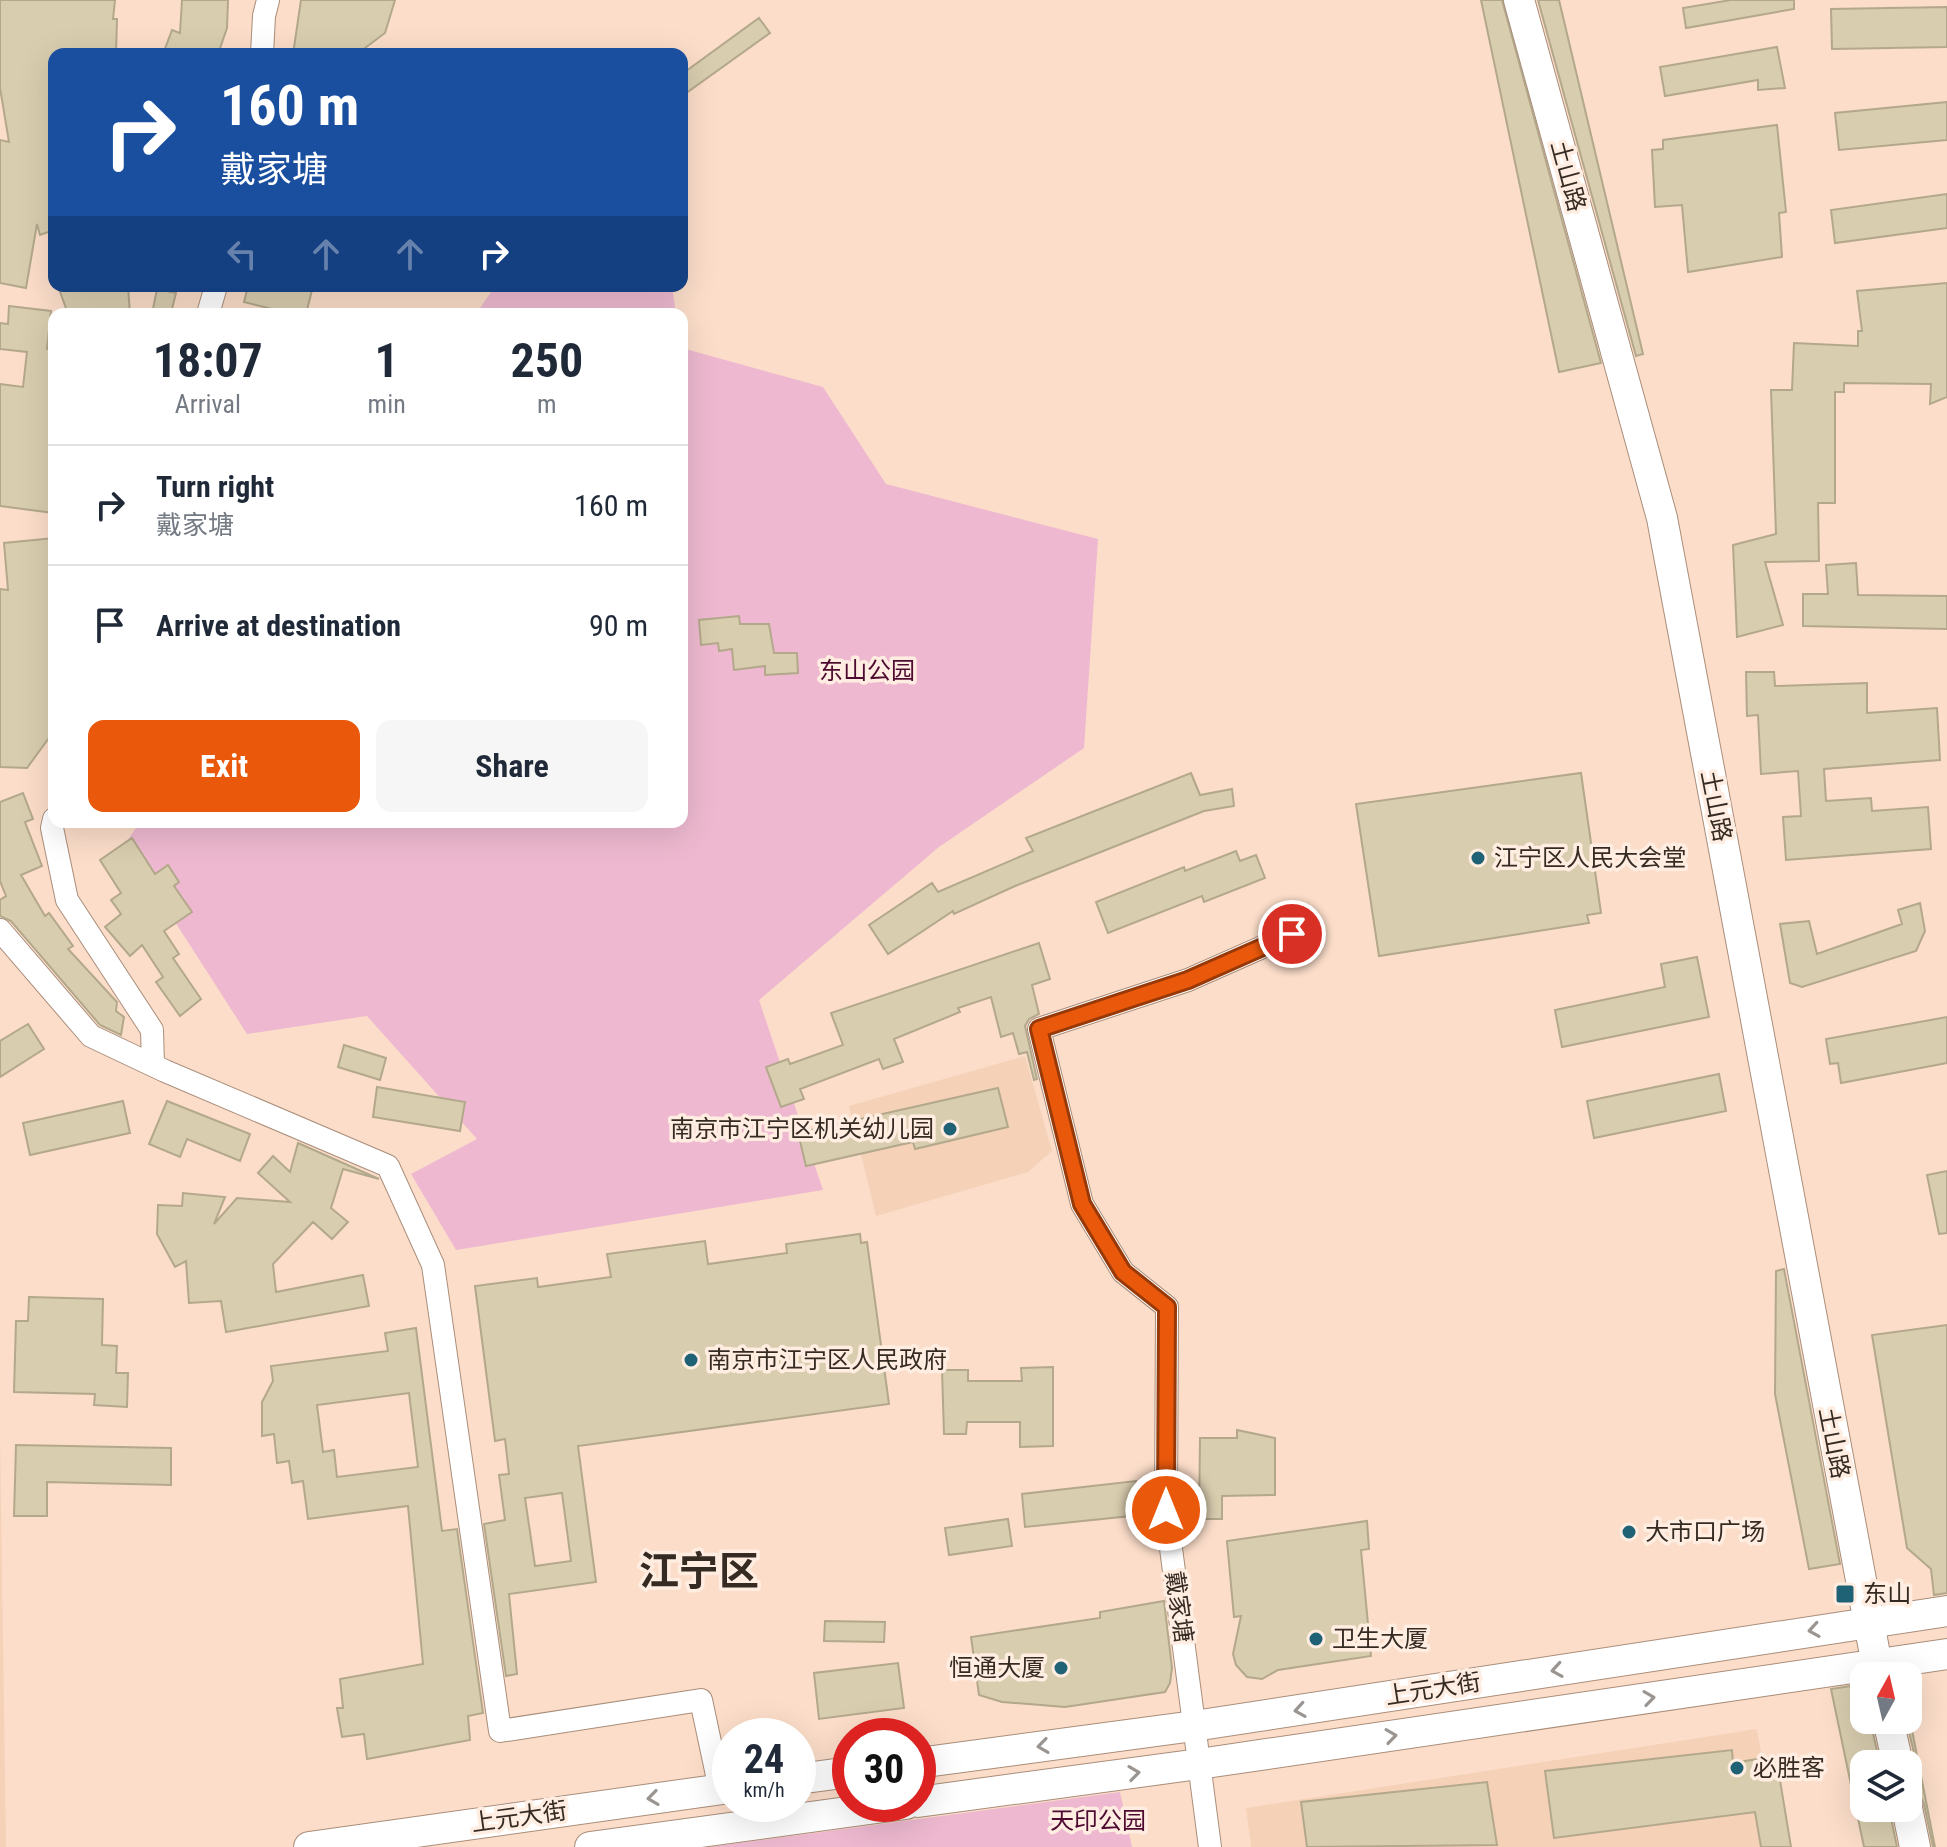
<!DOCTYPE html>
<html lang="en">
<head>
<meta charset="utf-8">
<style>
	body { margin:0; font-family:"Roboto Condensed","Noto Sans SC",sans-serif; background:#f6f6f7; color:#1f2937; height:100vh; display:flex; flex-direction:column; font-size:30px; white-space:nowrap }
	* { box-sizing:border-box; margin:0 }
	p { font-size:26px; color:#747a83 }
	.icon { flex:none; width:44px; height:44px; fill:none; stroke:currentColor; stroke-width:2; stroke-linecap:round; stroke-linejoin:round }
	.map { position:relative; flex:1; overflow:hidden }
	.drawer { position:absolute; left:48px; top:308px; width:640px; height:520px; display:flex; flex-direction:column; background:#fff; border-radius:16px; box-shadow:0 8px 32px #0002 }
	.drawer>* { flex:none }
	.hud { position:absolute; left:48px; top:48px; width:640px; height:244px; border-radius:16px; box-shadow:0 8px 32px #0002; background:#1a4fa0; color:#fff; overflow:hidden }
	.needle { width:52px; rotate:8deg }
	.tools { position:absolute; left:1850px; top:1662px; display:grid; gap:16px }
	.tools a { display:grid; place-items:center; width:72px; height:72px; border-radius:16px; background:#fff; box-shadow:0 8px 32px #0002; font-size:40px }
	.speed { position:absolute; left:712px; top:1718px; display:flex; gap:16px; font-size:40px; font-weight:700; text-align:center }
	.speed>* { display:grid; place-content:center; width:104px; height:104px; border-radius:50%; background:#fff; box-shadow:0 8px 32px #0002; line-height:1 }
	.speed small { font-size:20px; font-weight:400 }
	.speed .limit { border:12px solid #d22; background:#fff; color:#111 }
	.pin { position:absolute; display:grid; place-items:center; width:68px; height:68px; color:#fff; margin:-34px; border:4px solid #fff; border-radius:50%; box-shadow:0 2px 8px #0007 }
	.me { position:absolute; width:88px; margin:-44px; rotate:0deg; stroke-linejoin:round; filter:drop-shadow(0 0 6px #0008) }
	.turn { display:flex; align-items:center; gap:28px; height:168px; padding:0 40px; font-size:36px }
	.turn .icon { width:104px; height:104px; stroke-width:2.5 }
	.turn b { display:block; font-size:56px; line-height:68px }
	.lanes { display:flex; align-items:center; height:76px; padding:0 40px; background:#0003; justify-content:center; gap:40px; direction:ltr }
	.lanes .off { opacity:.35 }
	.eta { display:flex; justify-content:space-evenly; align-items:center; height:136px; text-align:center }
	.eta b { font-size:48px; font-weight:700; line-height:56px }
	.cta { display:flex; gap:16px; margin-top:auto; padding:16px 40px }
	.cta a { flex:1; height:92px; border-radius:16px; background:#ea580c; color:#fff; font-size:32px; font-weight:700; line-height:92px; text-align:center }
	.cta a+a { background:#f6f6f7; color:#1f2937 }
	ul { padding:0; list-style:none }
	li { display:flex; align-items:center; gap:24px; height:120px; padding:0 40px; border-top:2px solid #e0e1e3 }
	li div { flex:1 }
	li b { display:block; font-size:30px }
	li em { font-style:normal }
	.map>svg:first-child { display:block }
	.built { fill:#f5d1b8 }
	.green { fill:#eeb9d0 }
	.building { fill:#d9cdaf; stroke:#b3a88b; stroke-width:2; fill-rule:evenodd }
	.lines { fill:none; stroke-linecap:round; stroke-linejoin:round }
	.street-casing { stroke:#a98e7b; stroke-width:24 }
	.secondary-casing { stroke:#a98e7b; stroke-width:32 }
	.street { stroke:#fff; stroke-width:22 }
	.secondary { stroke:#fff; stroke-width:30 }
	.oneway { stroke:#9a9591 }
	.route-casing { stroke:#983908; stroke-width:20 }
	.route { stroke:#ea580c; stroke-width:14 }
	.poi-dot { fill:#1f6175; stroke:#ffede1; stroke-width:3 }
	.labels { text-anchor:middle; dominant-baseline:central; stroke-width:7; stroke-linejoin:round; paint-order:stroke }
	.street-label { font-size:24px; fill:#362b23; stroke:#ffede1 }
	.park-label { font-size:24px; fill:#4e0a31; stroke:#ffede1 }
	.poi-label { font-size:24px; fill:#362b23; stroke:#ffede1; text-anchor:start }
	.town-label { font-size:40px; font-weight:bold; fill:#362b23; stroke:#ffede1 }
</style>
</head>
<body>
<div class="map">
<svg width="1947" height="1847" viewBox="0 0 1947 1847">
	<rect width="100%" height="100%" fill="#fbddc9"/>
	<path class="built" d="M1025,1056L1052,1151L1028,1172L876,1216L849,1106Z
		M0,1437L6,1847H0Z
		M1757,1729L1777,1847H1251L1246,1808Z"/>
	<path class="green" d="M495,286H672L676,314H476Z
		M682,348L823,387L886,484L1098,539L1084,748L939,847L759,1000L823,1190L456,1250L411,1174L477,1139L367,1016L247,1034L125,844L140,822H682Z
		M1120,1792L1132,1847H709Z"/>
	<path class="building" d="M0,0H115L113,19H117L116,54H54V230L40,235L37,224L26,288L0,283V140L9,142L0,88Z
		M182,0H228L227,28L218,54H163L172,30L180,33Z
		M301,0H395L385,33L357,54H293Z
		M1481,0H1502L1601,363L1559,372Z
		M1538,0H1559L1643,354L1636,356Z
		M1731,0H1794V9L1686,28L1683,8Z
		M1947,7V47L1832,49L1831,9Z
		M759,18L770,33L682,96V74Z
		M1777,47L1785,88L1758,90V80L1665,96L1660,67Z
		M1947,102V140L1839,150L1835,113Z
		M1777,125L1786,212L1779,213L1782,257L1688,272L1682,205L1655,207L1652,150L1663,149V140Z
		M1947,194V228L1835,243L1831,210Z
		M1947,283V397L1930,404L1931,384L1844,383V392H1835V503H1818L1819,561L1765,562L1783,625L1737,637L1733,545L1776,534L1771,390H1792L1794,343L1858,346V331H1862L1857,291Z
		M58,286H128L130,314H68Z
		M248,286H313L306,314H292L244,302Z
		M157,289L176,293L171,313L153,309Z
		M9,306L51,311L47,349H54V513L0,506V384L23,387L27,352L0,349V323L8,324Z
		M54,538V731L27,768L0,767V589L8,590L4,543Z
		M1856,563L1858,595L1947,596V629L1803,626V594H1828L1826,565Z
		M739,616L740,624H769L774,653H797L798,673L765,675V666L734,670L732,649L719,651L718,643L701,645L699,620Z
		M1746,672H1774L1775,686L1867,683V713L1937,708L1940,760L1824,769L1826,801L1871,798L1872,811L1928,807L1931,849L1786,860L1783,817L1801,816L1798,771L1761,774L1758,715L1747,716Z
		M1191,773L1200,795L1232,789L1234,806L1204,811L1015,886L954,914L953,911L888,954L869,925L932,883L938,892L1033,851L1026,838Z
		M1581,773L1601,913L1587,915L1589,923L1379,956L1356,804Z
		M23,793L33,819L25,822L42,866L21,875L45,916L49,913L73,946L68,949L117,1002L116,1011L124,1017L121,1035L100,1025L11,921L0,916V900L6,896L0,881V802Z
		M132,838L155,874L168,865L179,882L174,886L192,912L164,931L179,954L173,958L201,999L180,1016L156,982L163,977L142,945L130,956L105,927L121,914L111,900L121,893L100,860Z
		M1236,851L1240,861L1256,855L1265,878L1204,902L1202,896L1108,933L1096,902L1184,867L1185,871Z
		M1920,903L1925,931L1916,951L1802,987L1790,983L1780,924L1809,921L1817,954L1902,924L1898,910Z
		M1039,943L1050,979L1032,985L1039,1014L1029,1019L1025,1026L1037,1079L1034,1080L1027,1052L1019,1054L1013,1033L1001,1037L991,997L958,1008L960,1012L894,1039L903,1062L883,1069L879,1059L800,1089L804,1099L781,1107L766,1067L788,1059L790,1064L843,1045L831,1013Z
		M1697,957L1709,1017L1562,1047L1555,1010L1665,987L1661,964Z
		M1947,1017V1063L1841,1083L1838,1063L1830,1064L1826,1039Z
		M28,1024L44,1049L0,1077V1041Z
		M344,1045L386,1058L380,1080L338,1067Z
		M1719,1074L1726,1111L1594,1138L1587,1101Z
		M377,1087L465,1102L460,1131L373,1117Z
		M998,1088L1008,1127L915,1149L913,1142L806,1166L798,1133Z
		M123,1101L130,1133L30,1155L23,1123Z
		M167,1101L250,1134L240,1161L187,1139L180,1157L149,1144Z
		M298,1143L379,1179L343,1169L331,1208L348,1222L332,1239L313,1222L273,1264L276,1292L363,1275L369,1306L226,1332L221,1301L189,1303L186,1261L175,1267L157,1234L158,1205L182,1206L183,1193L225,1197L214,1224L237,1198L290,1202L258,1173L273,1156L290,1172Z
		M1947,1171V1233L1939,1234L1927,1175Z
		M860,1234L861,1243L867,1242L889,1404L578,1446L596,1582L509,1594L517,1674L506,1676L484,1524L505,1520L499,1475L509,1474L505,1439L495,1441L475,1286L537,1278L538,1287L611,1277L607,1254L705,1241L708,1264L787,1253L786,1244ZM562,1493L571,1561L535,1566L525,1498Z
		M1784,1269L1840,1564L1809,1569L1775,1394L1776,1271Z
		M29,1297L103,1299L102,1345L117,1346L116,1373H128L127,1407L94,1405L95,1394L14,1392L16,1321H28Z
		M1947,1325V1593L1934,1595L1931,1569L1907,1548L1872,1335Z
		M416,1328L442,1531L457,1529L483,1713L468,1716L470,1740L367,1759L364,1734L342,1737L337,1708H343L340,1679L423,1664L408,1506L308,1519L303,1481L292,1483L289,1461L277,1463L274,1434L262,1436V1402L273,1381L271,1366L388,1351L385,1333ZM409,1393L418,1467L337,1477L334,1450L323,1452L317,1405Z
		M1053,1367V1446L1020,1447V1422H967L966,1434H944L942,1370H968V1381H1022L1021,1368Z
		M1237,1430L1275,1438V1495L1222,1496V1519H1199L1200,1438H1237Z
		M16,1445L171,1448V1485L47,1482V1516H14Z
		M1136,1481L1140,1515L1025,1527L1022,1494Z
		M1008,1519L1012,1546L949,1555L945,1528Z
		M1367,1521L1369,1549L1361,1550L1371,1656L1278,1670L1262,1679L1247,1677L1236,1665L1233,1654L1241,1616L1234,1617L1227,1541Z
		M1164,1601L1172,1668L1170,1683L1165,1692L1065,1707L1002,1702L979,1695L971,1637L1100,1618V1612Z
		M825,1621L885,1622L884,1642L824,1641Z
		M898,1663L904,1708L819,1719L814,1673Z
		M1864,1684V1720H1870L1880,1764H1864V1808H1889L1897,1847H1864L1831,1689Z
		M1906,1720H1910L1935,1847H1933L1924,1804L1920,1796L1908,1791V1778L1915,1770L1916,1761Z
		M1732,1750L1733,1763L1776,1756L1791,1847H1761L1755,1812L1554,1838L1545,1771Z
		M1487,1782L1497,1845L1307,1847L1301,1802Z"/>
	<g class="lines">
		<g class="street-casing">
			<path id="street" d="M262,54L264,16L268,0
				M208,314L216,286
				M54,819L52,828L67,900L152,1030L153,1065
				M0,930L91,1036L165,1071L388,1166L433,1265L500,1731L701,1700L720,1789
				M1210,1847L1166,1510L1167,1307L1123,1272L1082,1204L1039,1029L1188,980L1292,934"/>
		</g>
		<g class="secondary-casing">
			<path id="secondary" d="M1519,0L1662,518L1879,1676
				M1888,1720L1898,1764
				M918,1763L1194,1726L1947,1611
				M798,1779L850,1772
				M918,1802L1199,1764L1947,1654
				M1907,1808L1915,1847
				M309,1847L730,1788
				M590,1847L906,1804"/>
		</g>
		<use href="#street" class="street"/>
		<use href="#secondary" class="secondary"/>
	</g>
	<defs><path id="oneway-chevron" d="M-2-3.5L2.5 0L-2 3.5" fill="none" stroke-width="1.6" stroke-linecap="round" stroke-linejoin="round" transform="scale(2)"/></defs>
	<g class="oneway">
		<use href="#oneway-chevron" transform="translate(1814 1630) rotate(171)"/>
		<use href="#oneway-chevron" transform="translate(1557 1670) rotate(171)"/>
		<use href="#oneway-chevron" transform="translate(1649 1698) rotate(-8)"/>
		<use href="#oneway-chevron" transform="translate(1300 1710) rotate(171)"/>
		<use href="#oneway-chevron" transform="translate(1391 1736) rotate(-8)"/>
		<use href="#oneway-chevron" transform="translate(1043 1746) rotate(172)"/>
		<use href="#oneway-chevron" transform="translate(1134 1773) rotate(-8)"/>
		<use href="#oneway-chevron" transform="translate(653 1798) rotate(172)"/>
	</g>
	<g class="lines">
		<g class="route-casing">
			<path id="route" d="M1166,1510L1167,1307L1123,1272L1082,1204L1039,1029L1188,980L1292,934"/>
		</g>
		<use href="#route" class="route"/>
	</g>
	<g class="poi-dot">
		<circle cx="1478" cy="858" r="8"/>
		<circle cx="950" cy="1129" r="8"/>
		<circle cx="691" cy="1360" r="8"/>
		<circle cx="1629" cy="1532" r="8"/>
		<rect x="1835" y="1584" width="20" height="20" rx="4"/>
		<circle cx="1316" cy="1639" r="8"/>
		<circle cx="1061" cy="1668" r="8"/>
		<circle cx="1737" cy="1768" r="8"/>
	</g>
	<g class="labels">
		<g class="street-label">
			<text transform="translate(1568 176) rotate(75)">土山路</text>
			<text transform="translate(1716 806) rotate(79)">土山路</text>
			<text transform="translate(1834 1443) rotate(79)">土山路</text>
			<text transform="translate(1179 1607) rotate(82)">戴家塘</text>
			<text transform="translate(1433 1689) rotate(-9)">上元大街</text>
			<text transform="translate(519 1817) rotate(-8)">上元大街</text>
		</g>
		<g class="park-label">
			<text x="867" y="671">东山公园</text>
			<text x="1098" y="1821">天印公园</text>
		</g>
		<g class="poi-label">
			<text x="1494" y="858">江宁区人民大会堂</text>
			<text x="934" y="1129" text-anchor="end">南京市江宁区机关幼儿园</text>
			<text x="707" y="1360">南京市江宁区人民政府</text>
			<text x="1645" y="1532">大市口广场</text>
			<text x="1863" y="1594">东山</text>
			<text x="1332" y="1639">卫生大厦</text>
			<text x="1045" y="1668" text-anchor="end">恒通大厦</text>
			<text x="1753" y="1768">必胜客</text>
		</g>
		<g class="town-label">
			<text x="699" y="1571">江宁区</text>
		</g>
	</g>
</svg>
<div class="tools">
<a><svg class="needle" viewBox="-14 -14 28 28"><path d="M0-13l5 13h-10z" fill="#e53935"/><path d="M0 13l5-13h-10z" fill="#747a83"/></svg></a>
<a><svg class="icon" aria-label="layers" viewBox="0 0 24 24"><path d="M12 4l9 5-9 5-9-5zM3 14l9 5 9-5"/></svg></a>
</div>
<div class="speed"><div>24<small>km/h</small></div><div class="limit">30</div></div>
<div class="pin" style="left:1292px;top:934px;background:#d93025"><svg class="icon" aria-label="arrive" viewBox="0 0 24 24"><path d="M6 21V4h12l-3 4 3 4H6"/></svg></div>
<svg class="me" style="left:1166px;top:1510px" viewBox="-20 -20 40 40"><circle r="17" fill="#ea580c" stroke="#fff" stroke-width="3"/><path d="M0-11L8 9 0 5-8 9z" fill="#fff"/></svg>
<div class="hud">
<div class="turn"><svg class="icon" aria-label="right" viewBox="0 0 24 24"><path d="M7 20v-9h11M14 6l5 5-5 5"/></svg><div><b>160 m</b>戴家塘</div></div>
<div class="lanes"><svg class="icon off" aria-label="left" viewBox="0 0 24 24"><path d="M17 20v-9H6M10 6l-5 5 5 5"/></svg><svg class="icon off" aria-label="ahead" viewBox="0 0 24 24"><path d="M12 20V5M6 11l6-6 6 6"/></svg><svg class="icon off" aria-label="ahead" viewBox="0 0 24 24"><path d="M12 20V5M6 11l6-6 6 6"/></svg><svg class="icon" aria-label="right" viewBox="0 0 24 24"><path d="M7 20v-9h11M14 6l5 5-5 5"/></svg></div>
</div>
<section class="drawer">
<div class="eta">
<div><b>18:07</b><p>Arrival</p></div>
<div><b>1</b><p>min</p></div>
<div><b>250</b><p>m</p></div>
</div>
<ul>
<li><svg class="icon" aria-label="right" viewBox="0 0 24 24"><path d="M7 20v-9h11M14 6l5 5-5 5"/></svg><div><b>Turn right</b><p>戴家塘</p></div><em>160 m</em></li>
<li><svg class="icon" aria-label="arrive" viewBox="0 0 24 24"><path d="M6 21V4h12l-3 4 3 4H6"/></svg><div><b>Arrive at destination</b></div><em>90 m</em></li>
</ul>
<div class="cta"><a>Exit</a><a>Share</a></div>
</section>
</div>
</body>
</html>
